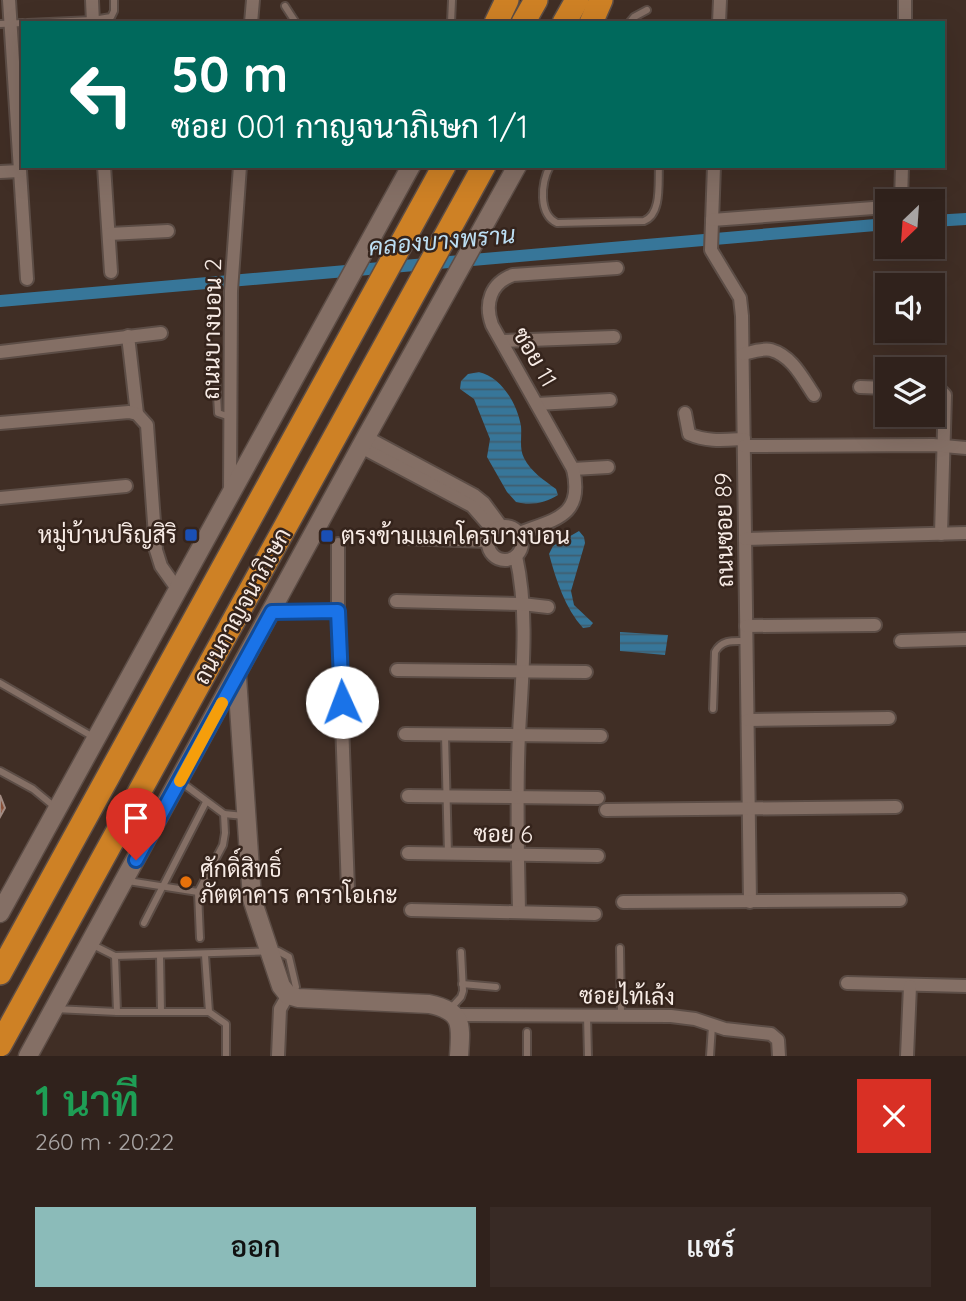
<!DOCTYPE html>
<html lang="th">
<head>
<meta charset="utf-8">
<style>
	body { margin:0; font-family:Quicksand,Sarabun,sans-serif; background:#382a25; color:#f1f3f6; height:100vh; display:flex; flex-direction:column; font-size:26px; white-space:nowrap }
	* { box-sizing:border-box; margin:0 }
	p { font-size:23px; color:#a8a4a3 }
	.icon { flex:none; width:38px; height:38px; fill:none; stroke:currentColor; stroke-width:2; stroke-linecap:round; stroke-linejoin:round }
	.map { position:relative; height:1056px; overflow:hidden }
	.drawer { display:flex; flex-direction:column; background:#30221c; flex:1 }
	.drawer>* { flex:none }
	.hud { position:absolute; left:21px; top:21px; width:924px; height:147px; border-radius:0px; box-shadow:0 7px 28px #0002,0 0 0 2px #4b3f3b; background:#00695c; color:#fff; overflow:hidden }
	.needle { width:46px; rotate:205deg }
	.tools { position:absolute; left:875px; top:189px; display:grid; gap:14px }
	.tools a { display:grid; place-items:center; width:70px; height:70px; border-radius:0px; background:#30221c; box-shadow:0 7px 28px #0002,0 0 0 2px #4b3f3b; font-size:35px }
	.pin { position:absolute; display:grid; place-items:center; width:60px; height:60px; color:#fff; margin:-72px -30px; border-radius:50% 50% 50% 0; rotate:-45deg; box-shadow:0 0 7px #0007 }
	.pin .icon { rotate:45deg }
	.me { position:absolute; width:77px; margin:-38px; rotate:358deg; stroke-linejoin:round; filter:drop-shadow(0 0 5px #0008) }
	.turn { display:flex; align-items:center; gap:24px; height:147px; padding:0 35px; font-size:32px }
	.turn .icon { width:91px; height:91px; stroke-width:2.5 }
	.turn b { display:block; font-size:49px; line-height:60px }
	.round { display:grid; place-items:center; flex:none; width:74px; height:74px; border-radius:0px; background:#382a25 }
	.summary { display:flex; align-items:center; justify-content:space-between; height:119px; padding:0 35px }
	h1 { font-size:42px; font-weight:600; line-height:52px; color:#1e9e55 }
	.button { display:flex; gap:14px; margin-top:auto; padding:14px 35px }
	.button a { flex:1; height:80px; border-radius:0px; background:#8bbbb9; color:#111; font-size:28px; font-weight:600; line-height:80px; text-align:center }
	.button a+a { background:#382a25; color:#f1f3f6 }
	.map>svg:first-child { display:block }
</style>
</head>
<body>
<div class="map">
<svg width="966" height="1056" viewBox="0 0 966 1056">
	<defs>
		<pattern id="water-rules" width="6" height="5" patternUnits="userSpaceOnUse" patternTransform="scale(1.75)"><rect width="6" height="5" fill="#377699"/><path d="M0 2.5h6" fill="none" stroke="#405e6f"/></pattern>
		<pattern id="building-back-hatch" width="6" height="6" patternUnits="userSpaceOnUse" patternTransform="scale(1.75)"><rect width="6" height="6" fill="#8a5139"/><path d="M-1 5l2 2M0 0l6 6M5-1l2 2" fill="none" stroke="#9b6a56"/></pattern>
	</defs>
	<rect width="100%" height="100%" fill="#402e25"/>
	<g fill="url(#water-rules)">
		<path d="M479,372C501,377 517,403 521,426C522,437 519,448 524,458C531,472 544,480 556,489L558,495C545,503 531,506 516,502L507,492L487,457L490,439L474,399L460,389L461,381L468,374Z"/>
		<path d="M579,531L584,537L585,543L571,591L574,605L593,623L590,627L583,628C565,608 556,580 549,554L553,546Z"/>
		<path d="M620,632L668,635L665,655L620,651Z"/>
	</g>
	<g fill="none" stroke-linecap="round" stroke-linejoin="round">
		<g stroke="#377699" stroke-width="12">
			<path d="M933,221L966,219"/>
			<path d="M0,301L887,224"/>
		</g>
	</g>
	<path fill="url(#building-back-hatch)" stroke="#a38c83" stroke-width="2" d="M0,795L5,808L0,817Z"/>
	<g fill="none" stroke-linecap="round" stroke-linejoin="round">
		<g stroke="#5c4d46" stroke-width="10">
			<g id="lane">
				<path d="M285,6L296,23"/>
				<path d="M27,23L93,20L111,17L114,11V0"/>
				<path d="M451,23L452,0"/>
				<path d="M629,23L634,17L647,10"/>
				<path d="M0,24L23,23"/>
				<path d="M550,166C541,183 538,214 557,223L644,221C662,214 658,183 659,166"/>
				<path d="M216,376L218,413L230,417"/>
				<path d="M0,683L95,738"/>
				<path d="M713,709L715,652C722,639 734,641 746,641"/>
				<path d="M445,735L448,854"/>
				<path d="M0,771L33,789L56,808"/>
				<path d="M181,782L224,814L225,833L223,845L198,892L200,938"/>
				<path d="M224,814L244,816"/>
				<path d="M128,881L198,892"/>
				<path d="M144,923L206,802"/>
				<path d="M91,944L115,956"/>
				<path d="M620,948L621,1016"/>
				<path d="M160,956L161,1012"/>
				<path d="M462,984L496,987"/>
				<path d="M55,1009L117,1012H209L205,955"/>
				<path d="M450,1009L461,997L463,991L461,952"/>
				<path d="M117,1012L115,956L278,951L289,957L296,987"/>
				<path d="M209,1012L226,1024V1056"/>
				<path d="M587,1016L588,1056"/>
				<path d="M527,1056V1032"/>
				<path d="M710,1056L712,1026"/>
			</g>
		</g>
		<g stroke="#5c4d46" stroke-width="16">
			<g id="street">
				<path d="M9,0L27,279"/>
				<path d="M92,0L93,23"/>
				<path d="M251,23L253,0"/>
				<path d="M719,23L720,0"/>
				<path d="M905,23V0"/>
				<path d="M104,166L111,272"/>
				<path d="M714,166L711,250L740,298L742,316L750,902"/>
				<path d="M0,172L20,171"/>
				<path d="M901,201L902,166"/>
				<path d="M712,220L887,207"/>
				<path d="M109,234L168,231"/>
				<path d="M128,336L137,414"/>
				<path d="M502,341L614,337"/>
				<path d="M0,352L161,333"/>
				<path d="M743,354C751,352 763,348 771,350C792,356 802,377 814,395"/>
				<path d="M860,387L887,388"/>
				<path d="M933,388L941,391L945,395L941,534"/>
				<path d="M537,404L610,400"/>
				<path d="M685,413L689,434C707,442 724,440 744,439"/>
				<path d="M0,423L129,412L137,414L147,425L156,550L161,566L178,590"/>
				<path d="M366,437L474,495L484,503L501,526"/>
				<path d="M744,446L933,445L966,448"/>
				<path d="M361,447L472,506L493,530"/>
				<path d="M573,469L608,467"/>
				<path d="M230,491L231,291L240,166"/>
				<path d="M0,498L126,486"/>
				<circle cx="505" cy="543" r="17"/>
				<path d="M519,533C556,519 584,516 573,469L492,325C484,303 491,283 513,275L617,268"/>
				<path d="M405,538L487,541"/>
				<path d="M745,539L966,533"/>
				<path d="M516,556C529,615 522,675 519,734C516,793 518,853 519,912"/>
				<path d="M396,601L522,604L548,607"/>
				<path d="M338,611V544"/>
				<path d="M272,612L338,611L348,890"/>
				<path d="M746,626L875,625"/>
				<path d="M901,641L966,639"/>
				<path d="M397,670L586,672"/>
				<path d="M748,720L889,718"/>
				<path d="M405,734L601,736"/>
				<path d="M408,796L598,798"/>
				<path d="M606,810L896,807"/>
				<path d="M408,853L598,856"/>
				<path d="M623,902L900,900"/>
				<path d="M411,910L595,914"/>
				<path d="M847,983L966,986"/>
				<path d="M455,1015L671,1016L695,1019L725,1029L771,1034L778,1040L779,1056"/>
				<path d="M278,1056L280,1009L288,995"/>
				<path d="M907,1056L910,986"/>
			</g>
		</g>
		<g stroke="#5c4d46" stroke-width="21">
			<g id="secondary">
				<path d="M237,677L252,899L281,986L288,995L298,998L429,1004C464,1011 461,1025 459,1056"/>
				<path d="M0,913L411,166"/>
				<path d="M28,1056L366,437L517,166"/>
			</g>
		</g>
		<g stroke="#5c4d46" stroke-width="26">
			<g id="highway">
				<path d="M496,23L507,0"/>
				<path d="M523,23L536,0"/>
				<path d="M564,23L577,0"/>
				<path d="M591,23L601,0"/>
				<path d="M0,973L444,166"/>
				<path d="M0,1045L484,166"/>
			</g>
		</g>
		<use href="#lane" stroke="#846f65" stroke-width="6"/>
		<use href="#street" stroke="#846f65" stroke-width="12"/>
		<use href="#secondary" stroke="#846f65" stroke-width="18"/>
		<use href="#highway" stroke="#ce8125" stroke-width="23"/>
	</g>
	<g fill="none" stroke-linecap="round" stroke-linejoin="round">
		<g stroke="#114b97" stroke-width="18">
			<path id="route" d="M136,860L272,612L338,611L342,702"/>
		</g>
		<use href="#route" stroke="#1a73e8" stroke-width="12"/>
		<path stroke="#f59e0b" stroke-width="12" d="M180,781L222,703"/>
	</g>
	<g fill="#1a4fb4" stroke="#35241c" stroke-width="2.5">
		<rect x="184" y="528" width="14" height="14" rx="3.5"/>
		<rect x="320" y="529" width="14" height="14" rx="3.5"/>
	</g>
	<circle fill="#e8710a" stroke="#35241c" stroke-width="2.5" cx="186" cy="882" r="7"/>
	<g text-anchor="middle" stroke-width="5" stroke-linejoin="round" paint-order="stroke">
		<g font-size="23" fill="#f7ebe5" stroke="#35241c">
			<text transform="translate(212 329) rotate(-89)" y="8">ถนนบางบอน 2</text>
			<text transform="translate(535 357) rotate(60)" y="8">ซอย 11</text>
			<text transform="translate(724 530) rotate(-91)" y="8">ถนนซอย 89</text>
			<text transform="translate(242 606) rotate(-61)" y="8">ถนนกาญจนาภิเษก</text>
			<text transform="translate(503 834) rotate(1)" y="8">ซอย 6</text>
			<text transform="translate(627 996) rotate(1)" y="8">ซอยไท้เล้ง</text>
		</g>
		<g font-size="23" fill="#f7ebe5" stroke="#35241c" text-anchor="start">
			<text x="177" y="543" text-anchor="end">หมู่บ้านปริญสิริ</text>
			<text x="341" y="544">ตรงข้ามแมคโครบางบอน</text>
			<text x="200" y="877">ศักดิ์สิทธิ์<tspan x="200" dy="26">ภัตตาคาร คาราโอเกะ</tspan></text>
		</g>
		<g font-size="24" font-style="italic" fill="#bcdef3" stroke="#35241c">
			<text transform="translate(442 241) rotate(-5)" y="8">คลองบางพราน</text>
		</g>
	</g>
</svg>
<div class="tools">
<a><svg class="needle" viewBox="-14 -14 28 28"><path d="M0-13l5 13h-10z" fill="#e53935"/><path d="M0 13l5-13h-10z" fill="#a8a4a3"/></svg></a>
<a><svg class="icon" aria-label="sound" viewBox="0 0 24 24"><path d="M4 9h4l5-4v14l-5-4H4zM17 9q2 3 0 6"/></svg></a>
<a><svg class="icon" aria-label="layers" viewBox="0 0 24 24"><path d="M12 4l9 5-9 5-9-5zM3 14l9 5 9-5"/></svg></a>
</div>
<div class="pin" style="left:136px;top:860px;background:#d93025"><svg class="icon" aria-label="arrive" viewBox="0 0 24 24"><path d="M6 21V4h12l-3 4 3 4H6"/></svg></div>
<svg class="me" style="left:342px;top:702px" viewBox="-20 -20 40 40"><circle r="19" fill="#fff"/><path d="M0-13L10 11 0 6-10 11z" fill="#1a73e8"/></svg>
<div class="hud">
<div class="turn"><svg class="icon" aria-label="left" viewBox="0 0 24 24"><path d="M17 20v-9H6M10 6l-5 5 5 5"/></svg><div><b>50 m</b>ซอย 001 กาญจนาภิเษก 1/1</div></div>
</div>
</div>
<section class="drawer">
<div class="summary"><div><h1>1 นาที</h1><p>260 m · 20:22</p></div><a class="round" style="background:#d93025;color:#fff"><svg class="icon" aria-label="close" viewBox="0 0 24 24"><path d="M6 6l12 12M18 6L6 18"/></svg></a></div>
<div class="button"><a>ออก</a><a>แชร์</a></div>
</section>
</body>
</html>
